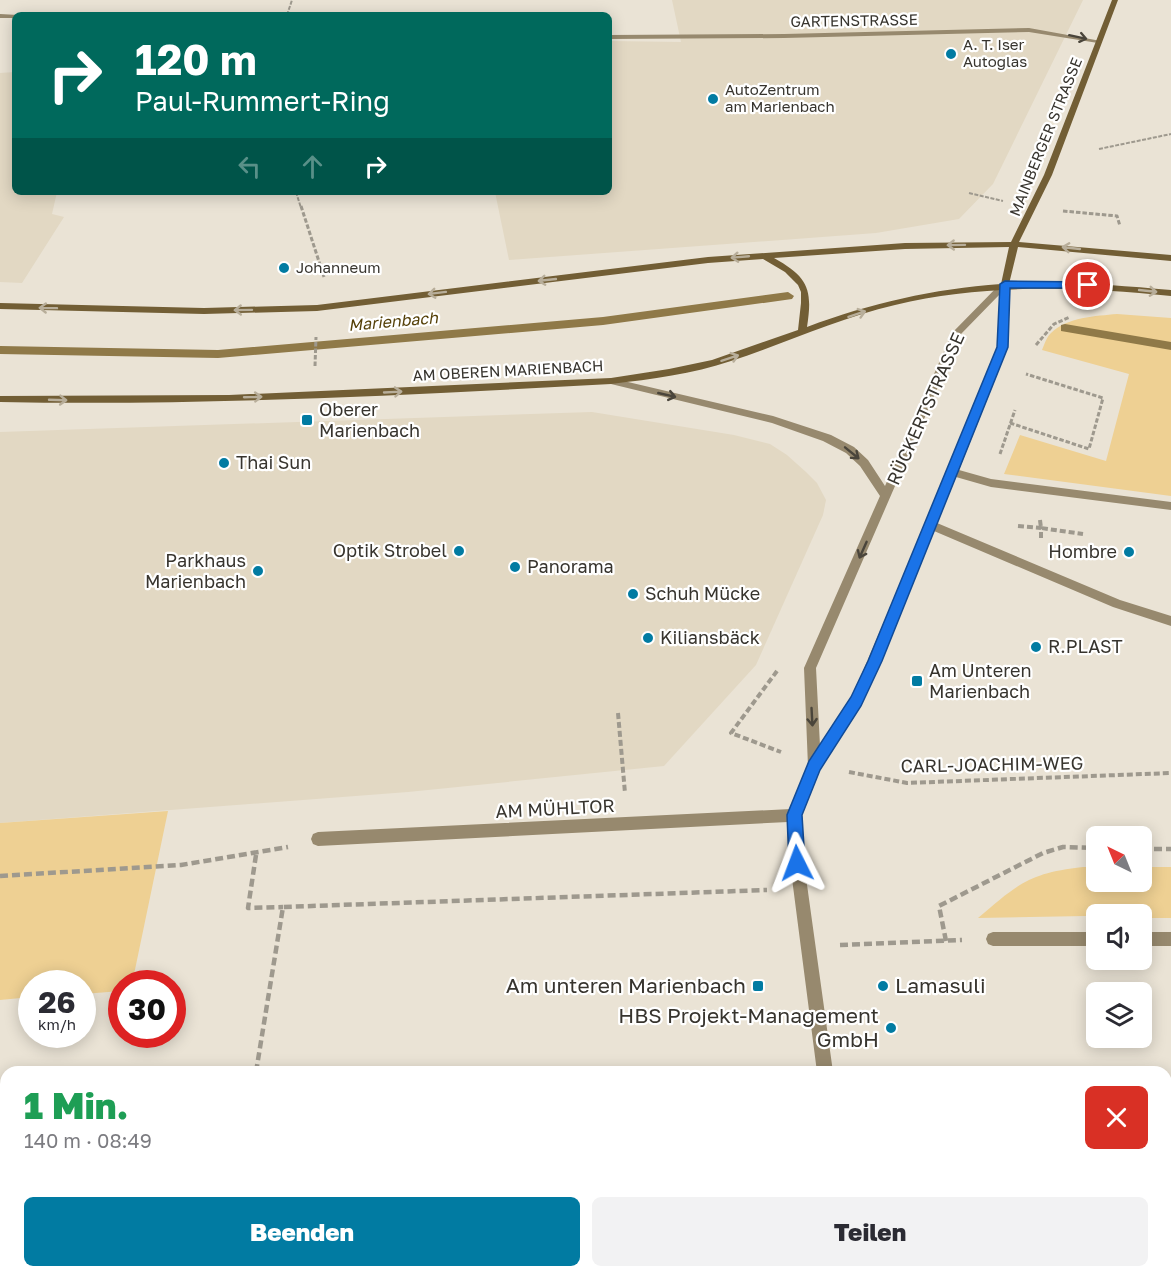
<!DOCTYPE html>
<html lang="de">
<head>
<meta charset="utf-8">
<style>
	body { margin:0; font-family:"Golos Text",sans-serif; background:#f2f2f3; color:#2b2b33; height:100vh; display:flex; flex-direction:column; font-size:22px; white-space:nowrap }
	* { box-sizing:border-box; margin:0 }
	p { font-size:20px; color:#7c7c81 }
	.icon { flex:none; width:33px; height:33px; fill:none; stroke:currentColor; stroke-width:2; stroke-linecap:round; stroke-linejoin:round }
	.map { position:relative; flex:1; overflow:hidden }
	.side { position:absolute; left:0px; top:1066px; width:1172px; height:212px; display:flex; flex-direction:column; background:#fff; border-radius:18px 18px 0 0; box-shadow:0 3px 15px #0003 }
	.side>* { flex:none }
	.top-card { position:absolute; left:12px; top:12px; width:600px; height:183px; border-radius:9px; box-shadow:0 3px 15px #0003; background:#00695c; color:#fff; overflow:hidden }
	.needle { width:39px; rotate:317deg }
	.fabs { position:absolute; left:1086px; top:826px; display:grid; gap:12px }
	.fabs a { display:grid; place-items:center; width:66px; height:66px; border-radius:9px; background:#fff; box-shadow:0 3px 15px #0003; font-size:30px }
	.speed { position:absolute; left:18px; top:970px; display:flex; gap:12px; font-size:30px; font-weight:700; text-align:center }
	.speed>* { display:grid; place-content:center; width:78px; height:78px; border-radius:50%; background:#fff; box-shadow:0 3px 15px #0003; line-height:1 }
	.speed small { font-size:15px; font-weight:400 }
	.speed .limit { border:9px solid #d22; background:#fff; color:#111 }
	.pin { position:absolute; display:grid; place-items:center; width:51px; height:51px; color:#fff; margin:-26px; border:3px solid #fff; border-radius:50%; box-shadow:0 2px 6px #0007 }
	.me { position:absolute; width:66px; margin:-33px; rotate:357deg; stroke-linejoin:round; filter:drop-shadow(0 0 4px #0008) }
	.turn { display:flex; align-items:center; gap:21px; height:126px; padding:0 24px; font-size:27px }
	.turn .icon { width:78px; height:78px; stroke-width:2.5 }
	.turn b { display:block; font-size:42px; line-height:51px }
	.lanes { display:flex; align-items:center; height:57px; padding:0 24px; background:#0003; justify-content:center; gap:30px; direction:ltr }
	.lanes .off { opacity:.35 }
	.round { display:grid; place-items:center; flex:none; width:63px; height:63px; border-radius:9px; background:#f2f2f3 }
	.head { display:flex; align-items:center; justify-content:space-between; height:102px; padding:0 24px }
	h1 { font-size:36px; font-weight:800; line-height:45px; color:#1e9e55 }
	.button { display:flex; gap:12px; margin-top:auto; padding:12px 24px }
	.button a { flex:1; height:69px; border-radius:9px; background:#017ba2; color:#fff; font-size:24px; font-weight:800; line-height:69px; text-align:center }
	.button a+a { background:#f2f2f3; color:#2b2b33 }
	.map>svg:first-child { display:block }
</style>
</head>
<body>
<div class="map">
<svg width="1171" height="1277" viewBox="0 0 1171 1277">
	<rect width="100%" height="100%" fill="#eae3d5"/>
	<g fill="#e2d8c3">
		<path d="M672,0H1083L993,184L959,219L876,233L509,260L495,192H609V41L681,42Z"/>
		<path d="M15,72V192H57L52,214L64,217L22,283L0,282V73Z"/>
		<path d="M592,412L734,435L770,444L787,455L806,472L817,483L826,500L823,515L756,665L664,766L408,792L0,823V432Z"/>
	</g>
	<g fill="#eed093">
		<path d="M1117,314L1171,318V496L1004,474L1020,435L1106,461L1129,374L1042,350C1044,345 1047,336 1051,333C1067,317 1096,316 1117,314Z"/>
		<path d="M168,811L132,984H122L121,991L83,994L82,984H32L31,997L0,1000V823Z"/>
		<path d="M1083,867H1096V882H1142V867H1171V918H1142V915L978,918C1018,884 1029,873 1083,867Z"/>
		<path d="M0,1187H6V1272H190L189,1277H0Z"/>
	</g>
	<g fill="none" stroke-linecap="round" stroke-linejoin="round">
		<g fill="#8f7948" fill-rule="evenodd">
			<path d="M788,292L794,296L792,299L603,325L218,358L0,354V346L218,350L603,317Z"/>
			<path d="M1065,324L1171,342V350L1061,331V325Z"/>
		</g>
		<g stroke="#9e998e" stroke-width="2" stroke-dasharray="4 1.5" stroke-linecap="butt">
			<path d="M287,15L292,0"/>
			<path d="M1099,149L1171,134"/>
			<path d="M296,192L301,208"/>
			<path d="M969,193L1003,201"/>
		</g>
		<g stroke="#9e998e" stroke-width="3" stroke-dasharray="4.5 2" stroke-linecap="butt">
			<path d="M301,206L324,277"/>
			<path d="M1063,211L1117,216L1120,226"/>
			<path d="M1036,345L1054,324L1070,317"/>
			<path d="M315,366L316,337"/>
			<path d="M1010,423L1089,449L1103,398L1026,374"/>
			<path d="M1000,454L1015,410"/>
		</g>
		<g stroke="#9e998e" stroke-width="4" stroke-dasharray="6 3" stroke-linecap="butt">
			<path d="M1040,520L1041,528L1083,534"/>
			<path d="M1018,526L1041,528V539"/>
			<path d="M777,671L731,733L781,752"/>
			<path d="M618,713L625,793"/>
			<path d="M849,772L907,783L1171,773"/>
		</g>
		<g stroke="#9e998e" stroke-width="4.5" stroke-dasharray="8 4" stroke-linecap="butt">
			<path d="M1142,849H1171"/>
			<path d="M256,855L248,908L283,907"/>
			<path d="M0,876L181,865L288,847"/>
			<path d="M946,941L939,906L1043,853L1063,847L1096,848"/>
			<path d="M840,945L962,940"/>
			<path d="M256,1072L283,907L767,890"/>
			<path d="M148,1277L167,1272"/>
			<path d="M228,1277L229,1272"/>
			<path d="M394,1277L404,1272"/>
		</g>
		<g fill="#97896e" fill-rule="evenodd">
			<path d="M0,14L18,15H15V18H0Z"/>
			<path d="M1029,28L1101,41L1098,43L1029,32L784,38L609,39V35L784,34Z"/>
			<path d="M1005,281L1009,284L1008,347L959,470L991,479L1171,502V510L991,487L956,477L937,523L1120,600L1171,616V626L1113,607L934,531L860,706L820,770L802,815L804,863L833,1072H817L790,863L788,822L318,846L313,844L311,839L313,834L318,832L791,809L808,766L804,668L880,496L860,466L846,453L823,441L772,423L611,384L606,381L611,378L773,416L831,435L854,447L868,460L885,486L952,333L1002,282ZM1000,294L998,347L948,472L851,699L820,746L816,668L961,334Z"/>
			<path d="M993,932H1096V946H993L988,944L986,939L988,934Z"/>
			<rect x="1142" y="932" width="29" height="14"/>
			<path d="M851,1272H869L870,1277H852Z"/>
		</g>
		<path fill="#725e35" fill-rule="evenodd" d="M1112,0H1118L1052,175L1019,242L1171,255V261L1018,247L1009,284C1063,281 1117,285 1171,290V296C1079,287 986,283 895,305C839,318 786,343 731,361C692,374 652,379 611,384C407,395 204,406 0,402V396L229,395L611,378L669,369L712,360L798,330L801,303V292L798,285L785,272L763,259L708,263L317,311L204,314L0,309V303L204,308L317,305L708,257L905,243L1011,242L1044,175ZM1009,247L1001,284C933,289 871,303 807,327C813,289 808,277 774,258L905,249Z"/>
	</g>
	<defs><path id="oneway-shaft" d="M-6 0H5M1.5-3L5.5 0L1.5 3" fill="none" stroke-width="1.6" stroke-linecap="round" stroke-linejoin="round" transform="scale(1.5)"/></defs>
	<g stroke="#4a453b">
		<use href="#oneway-shaft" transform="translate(1078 37) rotate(12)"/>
		<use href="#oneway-shaft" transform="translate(667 395) rotate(13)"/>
		<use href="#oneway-shaft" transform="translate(852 453) rotate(39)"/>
		<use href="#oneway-shaft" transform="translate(863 550) rotate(114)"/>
		<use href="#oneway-shaft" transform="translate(812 717) rotate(87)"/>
	</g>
	<g stroke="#b8ae9a">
		<use href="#oneway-shaft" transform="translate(956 245) rotate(179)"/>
		<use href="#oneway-shaft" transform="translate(1071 248) rotate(-174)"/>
		<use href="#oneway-shaft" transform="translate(740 257) rotate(175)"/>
		<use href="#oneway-shaft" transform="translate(547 280) rotate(174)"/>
		<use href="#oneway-shaft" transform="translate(1148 291) rotate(6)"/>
		<use href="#oneway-shaft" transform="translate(437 293) rotate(173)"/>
		<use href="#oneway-shaft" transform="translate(48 308) rotate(-179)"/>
		<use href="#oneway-shaft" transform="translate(243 310) rotate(179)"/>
		<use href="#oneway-shaft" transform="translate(857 314) rotate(-18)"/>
		<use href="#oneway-shaft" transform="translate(730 358) rotate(-18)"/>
		<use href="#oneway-shaft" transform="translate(393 392) rotate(-3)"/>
		<use href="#oneway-shaft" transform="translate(253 397) rotate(-2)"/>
		<use href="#oneway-shaft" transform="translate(58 400) rotate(2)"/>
	</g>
	<path fill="#1a73e8" stroke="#114b97" stroke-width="1.5" d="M1005,281L1088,282L1093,285L1088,288H1010L1008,347L882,661L861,706L820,770L802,815L805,863L803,869L797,871L791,869L789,863L787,815L809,761L851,697L868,661L997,347L1000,284Z"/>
	<g fill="#017ba2" stroke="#fff" stroke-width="2">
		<circle cx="951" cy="54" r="6"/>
		<circle cx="713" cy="99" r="6"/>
		<circle cx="284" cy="268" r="6"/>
		<rect x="301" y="414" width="12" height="12" rx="3"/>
		<circle cx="224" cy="463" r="6"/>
		<circle cx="459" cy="551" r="6"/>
		<circle cx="1129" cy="552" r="6"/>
		<circle cx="515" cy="567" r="6"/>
		<circle cx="258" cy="571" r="6"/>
		<circle cx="633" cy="594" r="6"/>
		<circle cx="648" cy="638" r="6"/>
		<circle cx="1036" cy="647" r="6"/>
		<rect x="911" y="675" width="12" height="12" rx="3"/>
		<rect x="752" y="980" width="12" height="12" rx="3"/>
		<circle cx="883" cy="986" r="6"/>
		<circle cx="891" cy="1028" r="6"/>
	</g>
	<g text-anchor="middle" stroke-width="4.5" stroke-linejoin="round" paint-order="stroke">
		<g font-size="15" fill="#37342e" stroke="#fff">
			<text transform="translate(854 21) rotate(-1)" y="5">GARTENSTRASSE</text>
			<text transform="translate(1046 137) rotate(-68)" y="5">MAINBERGER STRASSE</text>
			<text transform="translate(508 371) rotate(-3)" y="5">AM OBEREN MARIENBACH</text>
		</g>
		<g font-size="15" fill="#37342e" stroke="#fff" text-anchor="start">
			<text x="963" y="50">A. T. Iser<tspan x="963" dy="17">Autoglas</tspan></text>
			<text x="725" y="95">AutoZentrum<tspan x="725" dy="17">am Marienbach</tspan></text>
			<text x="296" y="273">Johanneum</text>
		</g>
		<g font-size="16" font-style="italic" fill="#554008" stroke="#fff">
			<text transform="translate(393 321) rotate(-5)" y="6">Marienbach</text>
		</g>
		<g font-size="18" fill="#37342e" stroke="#fff">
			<text transform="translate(926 409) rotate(-66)" y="6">RÜCKERTSTRASSE</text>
			<text transform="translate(992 765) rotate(-1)" y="6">CARL-JOACHIM-WEG</text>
			<text transform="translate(555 809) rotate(-3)" y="6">AM MÜHLTOR</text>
		</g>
		<g font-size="18" fill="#37342e" stroke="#fff" text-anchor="start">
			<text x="319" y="416">Oberer<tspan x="319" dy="21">Marienbach</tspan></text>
			<text x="236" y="469">Thai Sun</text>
			<text x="447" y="557" text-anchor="end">Optik Strobel</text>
			<text x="1117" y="558" text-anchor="end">Hombre</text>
			<text x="246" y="567" text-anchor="end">Parkhaus<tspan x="246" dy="21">Marienbach</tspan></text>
			<text x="527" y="573">Panorama</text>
			<text x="645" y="600">Schuh Mücke</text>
			<text x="660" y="644">Kiliansbäck</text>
			<text x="1048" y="653">R.PLAST</text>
			<text x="929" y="677">Am Unteren<tspan x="929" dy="21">Marienbach</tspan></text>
		</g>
		<g font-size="21" fill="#37342e" stroke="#fff" text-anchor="end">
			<text x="746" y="993">Am unteren Marienbach</text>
			<text x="895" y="993" text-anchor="start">Lamasuli</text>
			<text x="879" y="1023">HBS Projekt-Management<tspan x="879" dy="24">GmbH</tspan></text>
		</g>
	</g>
</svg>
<div class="fabs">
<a><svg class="needle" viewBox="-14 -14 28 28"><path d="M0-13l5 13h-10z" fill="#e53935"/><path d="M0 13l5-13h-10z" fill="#7c7c81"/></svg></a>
<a><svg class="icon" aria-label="sound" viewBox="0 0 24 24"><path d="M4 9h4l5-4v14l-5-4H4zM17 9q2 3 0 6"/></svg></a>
<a><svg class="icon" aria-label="layers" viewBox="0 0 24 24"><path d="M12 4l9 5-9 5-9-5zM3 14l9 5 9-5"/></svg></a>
</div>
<div class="speed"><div>26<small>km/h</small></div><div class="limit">30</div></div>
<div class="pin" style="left:1088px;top:285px;background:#d93025"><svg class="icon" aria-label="arrive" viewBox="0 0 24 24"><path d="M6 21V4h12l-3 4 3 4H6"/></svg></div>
<svg class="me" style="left:797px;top:863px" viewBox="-20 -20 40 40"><path d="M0-17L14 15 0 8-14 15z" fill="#1a73e8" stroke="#fff" stroke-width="4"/></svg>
<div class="top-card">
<div class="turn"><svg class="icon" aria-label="right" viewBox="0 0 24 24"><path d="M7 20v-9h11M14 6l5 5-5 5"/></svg><div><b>120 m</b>Paul-Rummert-Ring</div></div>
<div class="lanes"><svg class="icon off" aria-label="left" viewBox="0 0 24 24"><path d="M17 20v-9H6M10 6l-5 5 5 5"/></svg><svg class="icon off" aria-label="ahead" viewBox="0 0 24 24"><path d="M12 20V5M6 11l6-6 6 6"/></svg><svg class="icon" aria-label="right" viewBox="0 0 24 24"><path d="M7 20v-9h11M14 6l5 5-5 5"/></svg></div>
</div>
<section class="side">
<div class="head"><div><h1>1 Min.</h1><p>140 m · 08:49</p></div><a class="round" style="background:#d93025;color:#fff"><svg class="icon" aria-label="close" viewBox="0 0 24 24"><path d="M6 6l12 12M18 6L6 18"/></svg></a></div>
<div class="button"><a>Beenden</a><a>Teilen</a></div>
</section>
</div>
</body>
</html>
